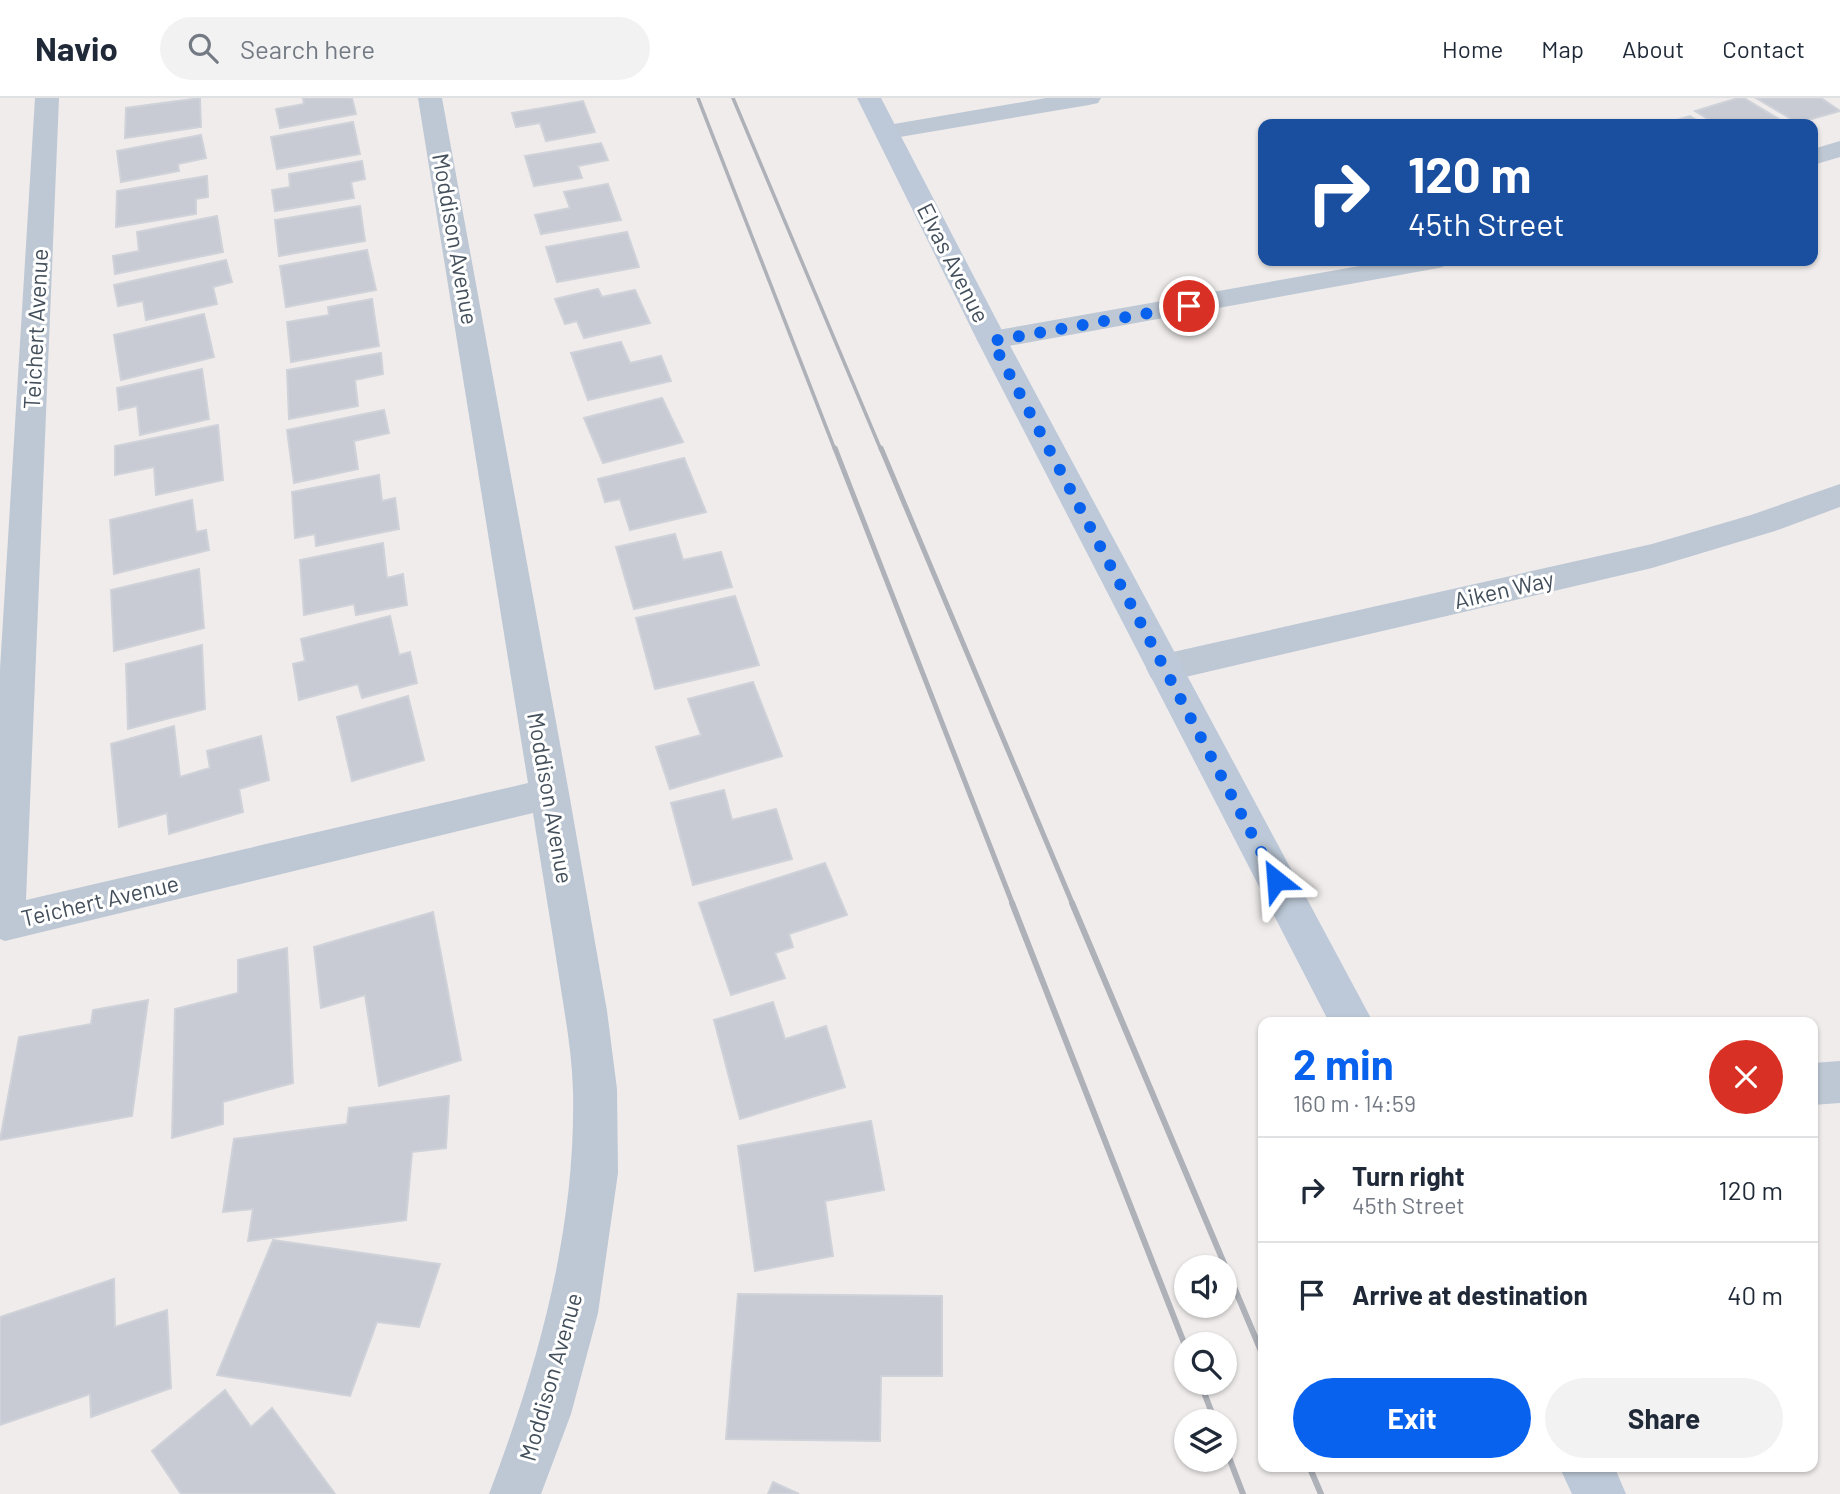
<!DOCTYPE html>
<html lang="en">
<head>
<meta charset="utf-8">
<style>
	body { margin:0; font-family:Barlow,sans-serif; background:#f2f2f3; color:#1f2937; height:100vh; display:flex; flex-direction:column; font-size:26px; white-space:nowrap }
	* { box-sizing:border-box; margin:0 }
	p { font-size:23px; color:#747a83 }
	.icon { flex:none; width:38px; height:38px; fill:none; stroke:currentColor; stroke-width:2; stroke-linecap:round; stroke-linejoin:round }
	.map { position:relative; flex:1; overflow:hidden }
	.panel { position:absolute; left:1258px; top:919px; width:560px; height:455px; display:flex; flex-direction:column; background:#fff; border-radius:14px; box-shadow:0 2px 5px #0004 }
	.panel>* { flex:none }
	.top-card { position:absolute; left:1258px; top:21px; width:560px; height:147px; border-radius:14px; box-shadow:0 2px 5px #0004; background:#1a4fa0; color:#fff; overflow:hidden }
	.tools { position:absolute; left:1174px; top:1157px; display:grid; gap:14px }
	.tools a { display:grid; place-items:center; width:63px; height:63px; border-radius:50%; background:#fff; box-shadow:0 2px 5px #0004; font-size:35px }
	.pin { position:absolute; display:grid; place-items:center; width:60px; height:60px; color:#fff; margin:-30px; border:4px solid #fff; border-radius:50%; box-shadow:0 2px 7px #0007 }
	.me { position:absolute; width:77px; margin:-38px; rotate:332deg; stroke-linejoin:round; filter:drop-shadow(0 0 5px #0008) }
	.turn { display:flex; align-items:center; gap:24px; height:147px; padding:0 35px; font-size:32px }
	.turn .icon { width:91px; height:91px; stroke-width:2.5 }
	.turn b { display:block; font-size:49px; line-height:60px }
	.round { display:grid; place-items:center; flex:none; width:74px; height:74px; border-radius:37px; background:#f2f2f3 }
	.overview { display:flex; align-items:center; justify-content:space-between; height:119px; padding:0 35px }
	h1 { font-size:42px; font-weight:700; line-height:52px; color:#0962ed }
	.cta { display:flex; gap:14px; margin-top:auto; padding:14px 35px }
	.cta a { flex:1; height:80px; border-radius:42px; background:#0962ed; color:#fff; font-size:28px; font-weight:700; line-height:80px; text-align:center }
	.cta a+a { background:#f2f2f3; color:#1f2937 }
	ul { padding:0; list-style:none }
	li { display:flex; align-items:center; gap:21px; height:105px; padding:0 35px; border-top:2px solid #e0e1e3 }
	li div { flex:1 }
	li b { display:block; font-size:26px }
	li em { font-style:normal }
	header { display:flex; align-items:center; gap:42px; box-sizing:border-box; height:98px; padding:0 35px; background:#fff; border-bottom:2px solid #e0e1e3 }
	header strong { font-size:33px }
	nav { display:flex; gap:38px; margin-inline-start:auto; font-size:24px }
	.search { width:490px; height:63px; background:#f2f2f3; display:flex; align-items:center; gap:18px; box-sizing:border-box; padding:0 24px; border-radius:38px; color:#747a83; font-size:26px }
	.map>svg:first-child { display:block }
</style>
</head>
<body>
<header>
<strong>Navio</strong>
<div class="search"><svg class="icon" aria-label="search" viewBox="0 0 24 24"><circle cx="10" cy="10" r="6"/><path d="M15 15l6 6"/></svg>Search here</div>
<nav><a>Home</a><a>Map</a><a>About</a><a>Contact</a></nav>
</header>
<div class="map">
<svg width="1840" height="1396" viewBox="0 0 1840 1396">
	<rect width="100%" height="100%" fill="#f0ecec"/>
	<g fill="#c8cbd3" stroke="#d0d2d9" stroke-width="2">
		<path d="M200,0L201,29L125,40L126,10Z"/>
		<path d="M303,0H352L356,16L280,30L276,11L304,6Z"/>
		<path d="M1738,0H1744L1787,26H1716L1695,13Z"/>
		<path d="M1756,0H1821L1840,13L1798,25Z"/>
		<path d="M583,3L595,34L546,43L540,25L516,29L512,15Z"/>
		<path d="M1690,18L1703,26H1663Z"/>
		<path d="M353,24L360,56L277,71L271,39Z"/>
		<path d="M201,37L206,60L178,66L179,73L121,84L117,53Z"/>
		<path d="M601,45L608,62L578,68L582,80L534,88L525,58Z"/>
		<path d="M362,63L365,81L351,84L354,100L275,113L272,92L290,89L289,76Z"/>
		<path d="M207,78L208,99L196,101V116L116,129L117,93Z"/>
		<path d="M608,86L621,122L541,136L535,117L570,110L564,94Z"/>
		<path d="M360,108L365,143L279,158L275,122Z"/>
		<path d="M217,118L223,154L115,176L113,158L139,153L137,134Z"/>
		<path d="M627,134L639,169L557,184L546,149Z"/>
		<path d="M367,152L376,192L286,209L280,168Z"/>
		<path d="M226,162L232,184L213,189L217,206L146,222L143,203L118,208L114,187Z"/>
		<path d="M598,191L602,199L635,192L650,225L584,240L577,223L565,226L555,201Z"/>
		<path d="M372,201L379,248L291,264L287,224L329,217L328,209Z"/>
		<path d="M204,216L214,259L121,282L114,237Z"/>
		<path d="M621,244L630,265L661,258L671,283L588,302L571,255Z"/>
		<path d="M381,255L383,276L355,282L358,308L289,321L287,272Z"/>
		<path d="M202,271L209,321L140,337L137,308L119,312L117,290Z"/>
		<path d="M662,300L683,344L603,365L584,320Z"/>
		<path d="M384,312L389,335L354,343L358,371L294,385L287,332Z"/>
		<path d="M218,327L223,382L156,397L154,369L115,377V348Z"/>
		<path d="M684,360L706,414L630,432L620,401L605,404L598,381Z"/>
		<path d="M379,377L382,403L395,400L399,431L316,448L315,436L295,440L292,394Z"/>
		<path d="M192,402L196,434L206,432L209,452L114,476L110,422Z"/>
		<path d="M675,436L683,462L721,454L732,489L634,511L616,449Z"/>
		<path d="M383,445L387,480L403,476L407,507L356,517L354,506L304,517L300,462Z"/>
		<path d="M199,471L204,530L114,553L111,492Z"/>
		<path d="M735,498L759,567L655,591L636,520Z"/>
		<path d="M390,518L399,557L410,554L417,585L362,600L358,586L299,602L293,566L305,563L301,541Z"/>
		<path d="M202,547L205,611L128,631L126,566Z"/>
		<path d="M753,584L782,658L670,691L656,649L701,637L688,601Z"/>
		<path d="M408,598L424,662L352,683L337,619Z"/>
		<path d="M174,628L180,679L210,670L207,653L261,638L269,682L239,691L243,714L169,736L167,715L119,729L111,646Z"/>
		<path d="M724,692L732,722L776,711L792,761L693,787L671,705Z"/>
		<path d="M825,765L847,817L789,836L793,849L775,855L785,880L731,897L699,805Z"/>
		<path d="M433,814L461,962L379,988L365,897L321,910L314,849Z"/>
		<path d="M287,850L293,985L223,1004V1026L172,1040L175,911L238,895V862Z"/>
		<path d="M148,902L132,1018L0,1042L19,939L91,926L93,912Z"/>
		<path d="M773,904L785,941L826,928L845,989L740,1021L714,922Z"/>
		<path d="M449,998L446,1050L412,1054L406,1122L248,1143L253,1111L223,1114L234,1041L347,1026L349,1010Z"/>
		<path d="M871,1023L884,1092L825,1103L833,1158L755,1173L738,1048Z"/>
		<path d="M273,1142L440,1166L419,1229L377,1224L350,1298L217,1277Z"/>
		<path d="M114,1181L115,1229L167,1212L171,1290L91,1319L90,1296L0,1327V1219Z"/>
		<path d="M738,1196L942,1198V1278H881L880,1343L726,1341Z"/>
		<path d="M225,1292L251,1329L272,1310L335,1396H181L152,1353Z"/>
		<path d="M773,1384L799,1396H768Z"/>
	</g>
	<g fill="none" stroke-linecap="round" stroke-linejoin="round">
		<g fill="#bec8d4" fill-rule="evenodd">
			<path d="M35,0H59L26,802L528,685L418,0H442L569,695L607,913L617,991L618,1075L598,1215L571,1316L541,1396H489C538,1267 576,1133 573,993C572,953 564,912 558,872C550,820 541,767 533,715L5,843L0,841V571Z"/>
			<path d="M1046,0H1101L1098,5L1089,7L888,41L879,39L876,34L879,29L888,27Z"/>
			<path d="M1840,43V59L1813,67V51Z"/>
			<path d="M1388,163H1447L1443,169L1433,171L992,251L982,248L977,242L982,236L992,233Z"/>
			<path d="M1840,386V409L1775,433L1652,470L1164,584L1151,580L1146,570L1151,560L1164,556L1652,446L1751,417Z"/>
			<path d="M1840,963V1005L1813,1007V965Z"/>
		</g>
		<g fill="#bdc9d8" fill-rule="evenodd">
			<path d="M857,0H881L1007,242L1373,924H1329L977,242Z"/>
			<path d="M1559,1368H1614L1626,1396H1572Z"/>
		</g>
		<g stroke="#aeb1b8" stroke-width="3.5">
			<path d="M698,0L835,352"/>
			<path d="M733,0L881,352"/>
		</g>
		<g stroke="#aeb1b8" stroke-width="5">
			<path d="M835,350L1013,807"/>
			<path d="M881,350L1073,807"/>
		</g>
		<g stroke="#aeb1b8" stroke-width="6">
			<path d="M1012,805L1186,1250"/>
			<path d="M1072,805L1264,1260"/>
			<path d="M1200,1284L1215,1323"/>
			<path d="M1225,1349L1243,1396"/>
			<path d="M1309,1368L1321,1396"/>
		</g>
	</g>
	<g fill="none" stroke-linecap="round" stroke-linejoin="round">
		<path stroke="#0962ed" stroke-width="12" stroke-dasharray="0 21.6" d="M1189,208L992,243L1276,782"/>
	</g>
	<g text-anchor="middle" stroke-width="6" stroke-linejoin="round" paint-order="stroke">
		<g font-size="23" fill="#434f5b" stroke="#fff">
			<text transform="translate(455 141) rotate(80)" y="8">Moddison Avenue</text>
			<text transform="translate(953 165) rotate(63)" y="8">Elvas Avenue</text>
			<text transform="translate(36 231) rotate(-87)" y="8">Teichert Avenue</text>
			<text transform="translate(1504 492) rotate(-13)" y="8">Aiken Way</text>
			<text transform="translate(550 700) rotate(80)" y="8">Moddison Avenue</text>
			<text transform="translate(100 803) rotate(-13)" y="8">Teichert Avenue</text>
			<text transform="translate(551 1279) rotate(-74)" y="8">Moddison Avenue</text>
		</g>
	</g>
</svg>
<div class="tools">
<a><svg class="icon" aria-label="sound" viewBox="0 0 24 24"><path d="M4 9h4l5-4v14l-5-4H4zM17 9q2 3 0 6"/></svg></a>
<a><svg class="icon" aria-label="search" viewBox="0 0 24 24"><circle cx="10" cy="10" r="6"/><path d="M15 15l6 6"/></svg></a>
<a><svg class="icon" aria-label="layers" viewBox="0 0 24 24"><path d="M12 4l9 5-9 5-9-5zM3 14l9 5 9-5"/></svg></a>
</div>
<div class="pin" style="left:1189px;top:208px;background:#d93025"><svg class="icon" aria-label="arrive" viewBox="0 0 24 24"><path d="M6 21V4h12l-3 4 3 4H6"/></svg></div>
<svg class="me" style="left:1276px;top:782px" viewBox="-20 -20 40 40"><path d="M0-17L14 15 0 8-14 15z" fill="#0962ed" stroke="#fff" stroke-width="4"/></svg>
<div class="top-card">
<div class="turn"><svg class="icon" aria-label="right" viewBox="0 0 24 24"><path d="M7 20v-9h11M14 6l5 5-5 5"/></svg><div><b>120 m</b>45th Street</div></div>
</div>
<section class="panel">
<div class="overview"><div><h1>2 min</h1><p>160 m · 14:59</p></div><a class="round" style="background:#d93025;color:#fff"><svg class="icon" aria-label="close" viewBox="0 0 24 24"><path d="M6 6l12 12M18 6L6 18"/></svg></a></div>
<ul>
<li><svg class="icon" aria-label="right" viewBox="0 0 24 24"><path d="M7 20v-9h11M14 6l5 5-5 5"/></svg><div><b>Turn right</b><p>45th Street</p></div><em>120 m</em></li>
<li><svg class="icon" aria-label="arrive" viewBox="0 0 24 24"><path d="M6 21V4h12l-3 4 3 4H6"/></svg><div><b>Arrive at destination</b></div><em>40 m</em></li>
</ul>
<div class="cta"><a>Exit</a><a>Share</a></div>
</section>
</div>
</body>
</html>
